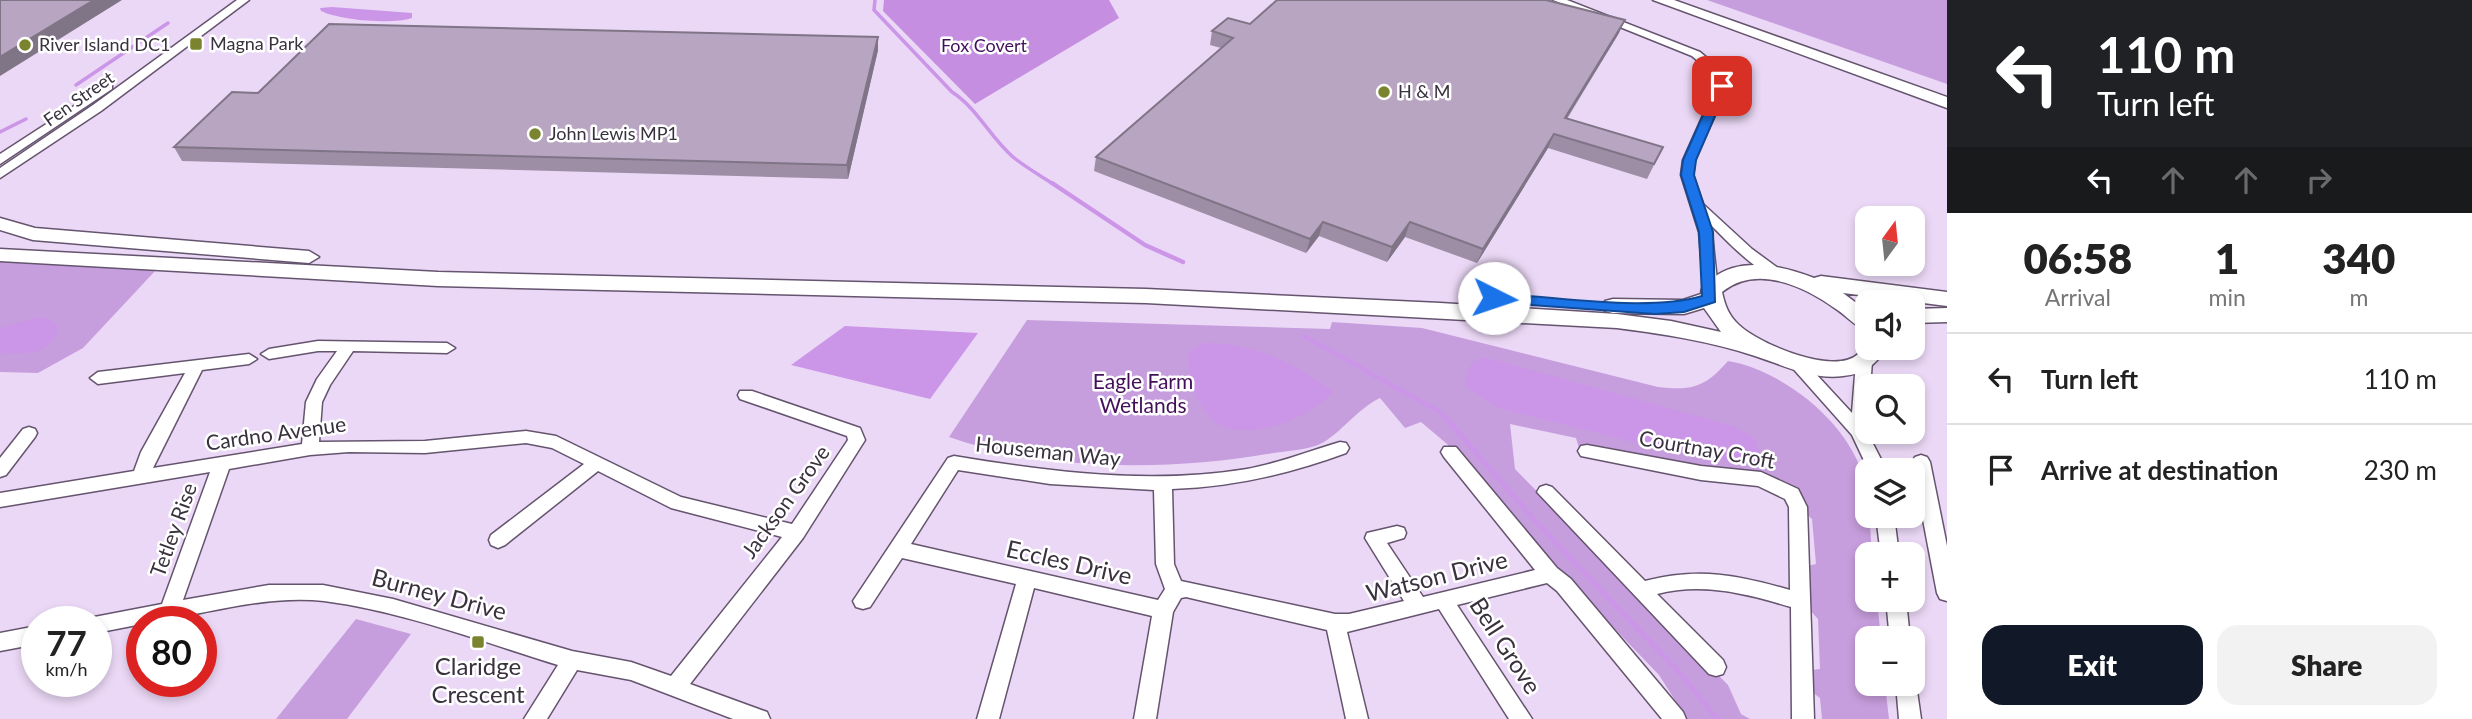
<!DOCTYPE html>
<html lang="en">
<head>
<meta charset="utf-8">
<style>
	body { margin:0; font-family:Lato,sans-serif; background:#f2f2f2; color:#222; height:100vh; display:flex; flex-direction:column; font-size:26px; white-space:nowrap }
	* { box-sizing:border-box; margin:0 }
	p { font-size:23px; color:#767676 }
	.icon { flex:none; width:38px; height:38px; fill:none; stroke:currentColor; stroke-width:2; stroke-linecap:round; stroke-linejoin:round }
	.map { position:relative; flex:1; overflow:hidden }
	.details { display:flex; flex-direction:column; background:#fff; width:525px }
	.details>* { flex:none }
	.banner { background:#202124; color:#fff; overflow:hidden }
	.needle { width:46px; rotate:15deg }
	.controls { position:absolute; left:1855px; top:206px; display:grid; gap:14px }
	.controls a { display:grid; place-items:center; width:70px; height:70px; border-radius:14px; background:#fff; box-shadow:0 4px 10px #0003; font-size:35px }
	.speed { position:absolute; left:21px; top:606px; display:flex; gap:14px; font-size:35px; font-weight:700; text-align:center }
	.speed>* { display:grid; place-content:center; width:91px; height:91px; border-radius:50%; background:#fff; box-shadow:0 4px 10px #0003; line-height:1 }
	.speed small { font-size:18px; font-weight:400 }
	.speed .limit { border:10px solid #d22; background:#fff; color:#111 }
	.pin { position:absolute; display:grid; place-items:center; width:60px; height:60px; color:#fff; margin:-30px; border-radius:14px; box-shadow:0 4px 10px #0006 }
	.me { position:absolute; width:77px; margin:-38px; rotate:94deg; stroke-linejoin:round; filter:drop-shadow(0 0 5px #0008) }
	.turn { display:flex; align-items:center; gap:24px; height:147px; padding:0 35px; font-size:32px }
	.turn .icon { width:91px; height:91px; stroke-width:2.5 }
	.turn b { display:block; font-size:49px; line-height:60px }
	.lanes { display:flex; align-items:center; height:66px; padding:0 35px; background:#0003; justify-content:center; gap:35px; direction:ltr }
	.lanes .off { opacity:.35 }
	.eta { display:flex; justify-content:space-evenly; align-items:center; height:119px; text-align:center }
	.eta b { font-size:42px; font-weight:800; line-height:49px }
	.cta { display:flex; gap:14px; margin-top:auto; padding:14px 35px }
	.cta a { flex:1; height:80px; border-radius:21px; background:#111827; color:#fff; font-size:28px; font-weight:800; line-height:80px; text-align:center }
	.cta a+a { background:#f2f2f2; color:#222 }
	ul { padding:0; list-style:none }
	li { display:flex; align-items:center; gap:21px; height:91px; padding:0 35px; border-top:2px solid #e0e0e0 }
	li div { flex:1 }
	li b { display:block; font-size:26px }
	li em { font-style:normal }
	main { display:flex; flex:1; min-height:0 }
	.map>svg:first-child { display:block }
</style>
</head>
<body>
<main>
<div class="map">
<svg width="1947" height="719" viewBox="0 0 1947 719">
	<rect width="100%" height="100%" fill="#ebd8f6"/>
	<g fill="#c79edd">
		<path d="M1707,0H1947V84Z"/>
		<path d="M0,261L156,270L83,348L38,373L0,372Z"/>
		<path d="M1027,320L1330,329L1332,322L1422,328L1658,387C1693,391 1705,387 1728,361C1783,370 1851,424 1864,480C1870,504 1870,530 1872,555H1867V600H1877L1881,639H1867V684H1885L1889,719H1822L1820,698L1812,692V670L1820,669L1818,619L1807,607V566L1816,564L1812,519L1804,512L1799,491L1581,455L1576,438L1510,424L1515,469L1728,685L1741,714L1750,719H1687L1659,675L1563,575L1447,444L1421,422L1405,428L1380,398C1356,409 1337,439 1315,446C1300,451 1283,451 1267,454C1167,471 1046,471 949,437Z"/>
		<path d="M356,619L411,634L347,719H276Z"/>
	</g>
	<path fill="#c58ee1" d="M884,0H1109L1119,18L975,104L883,11Z"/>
	<g fill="#cb95e8">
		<path d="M332,7L412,13V18C392,25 340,20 321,11L320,8Z"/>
		<path d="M38,317L51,320L58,327C53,356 23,354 0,353V328Z"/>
		<path d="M845,326L978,333L930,399L791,365Z"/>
		<path d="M1202,343C1253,342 1289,361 1330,389L1332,393C1308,417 1265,435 1231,429C1200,423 1187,379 1189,352Z"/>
		<path d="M1480,358L1492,359L1733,426L1754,438L1762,456L1759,463L1750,465L1652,447L1499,408L1469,389L1465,380L1471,364Z"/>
	</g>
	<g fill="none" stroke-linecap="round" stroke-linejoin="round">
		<g stroke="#cb95e8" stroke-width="3.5">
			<path d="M875,0L874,10L952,92C977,108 990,137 1013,157C1025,167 1041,176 1055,185"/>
			<path d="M76,85L168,23"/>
			<path d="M0,132L26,119"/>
		</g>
		<g stroke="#cb95e8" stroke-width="4.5">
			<path d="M1052,183L1145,245L1183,262"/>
			<path d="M1304,336L1438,411L1448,420"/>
		</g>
		<path stroke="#cb95e8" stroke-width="5" d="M1446,418L1537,523L1679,672L1717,719"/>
		<g stroke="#65546e" stroke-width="3">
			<g id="minor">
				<path d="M237,0H249L101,111L0,178V168L93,105Z"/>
				<path d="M1553,0H1567L1700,52L1720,69L1728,86L1695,160L1693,175L1703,204L1752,249L1782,271L1784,274L1782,277C1764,281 1724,238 1711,225L1718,290L1711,295L1704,290L1699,232L1681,175L1683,160L1716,86L1711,72L1692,56Z"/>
				<path d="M108,84L112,85V89L0,164V154Z"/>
				<path d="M318,341L447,343L455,348L447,353L353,351L330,385L322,402L319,442L425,441L526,431L556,436L681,497L792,524L848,440L847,436L740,399L738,395L740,391H752L860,428L865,440L803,538L690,684L767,712L770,719H733L631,680L577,670L547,719H524L558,665C483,642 402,611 324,601C269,595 212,612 159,621H142V624L96,633V621H87L89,618L162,604L210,472L0,507V493L134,471L141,452L185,373L98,384L90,378L98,372L249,354L257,359L249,364L202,370L153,468L302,444L306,402L317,379L337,351H318L269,359L261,354L269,349ZM526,443L552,448L584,464L491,535L489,540L491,545L498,548L505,545L598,471L671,508L782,537L671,676L631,662L572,651L393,599L323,585H269L183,600L229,469L310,455L349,452L425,453Z"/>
				<path d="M1864,357L1872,362L1870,387H1867V432L1887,471H1869L1852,435L1789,364L1797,358L1803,360L1852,413L1856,362Z"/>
				<path d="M29,427L35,429L37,433L35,437L6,475L0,477V458L23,429Z"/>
				<path d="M1340,442L1346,443L1349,448L1346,453C1289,474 1233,487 1172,489L1174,564L1181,581L1335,614H1349L1404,601L1365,538L1367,533L1397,526L1404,528L1406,533L1404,538L1387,543L1423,597L1535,570L1444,457L1441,452L1444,447H1456L1557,568L1571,579L1683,712L1686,719H1662L1557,591L1547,583L1457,605L1532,719H1509L1439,609L1347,632L1368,719H1346L1327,630L1186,597L1181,598L1173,612L1156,719H1134L1152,616L1034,588L999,719H977L1016,584L902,558L870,607L863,609L856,607L853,601L948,458L954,456C1050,472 1150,485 1247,469C1280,463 1309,451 1340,442ZM958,470L1050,484L1154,490L1156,564L1165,589L1158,600L911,544Z"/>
				<path d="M1587,445L1701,466L1761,472L1798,489L1807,507L1814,719H1792L1791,607C1747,594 1703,582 1657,594L1723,660L1726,667L1723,674L1716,676L1709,674L1537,492L1540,487L1546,485L1552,487L1645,581C1699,567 1738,575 1790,590L1789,507L1785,499L1758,486L1701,480L1581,456L1578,451L1581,446Z"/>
				<path d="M1921,455L1927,457L1930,462L1947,546V601L1940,599L1937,593L1912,462L1915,457Z"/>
				<path d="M1876,516H1894L1899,555H1881Z"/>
				<path d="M1886,600H1906L1910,639H1890Z"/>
				<path d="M37,626V644L0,651V633Z"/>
				<path d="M1913,677L1916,684L1921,719H1899L1896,684H1913Z"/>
			</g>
		</g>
		<g stroke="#65546e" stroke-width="3">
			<g id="highway">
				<path d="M1653,0H1674L1947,97V108Z"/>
				<path d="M0,218L35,228L309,251L319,257L309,263L33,240L0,230Z"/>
				<path d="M0,249L438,272L1146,289L1440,303L1617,314L1671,321L1721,332L1704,308L1684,314L1613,313L1605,311L1602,306L1605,301L1613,299L1683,300L1701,294C1701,286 1706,283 1713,278C1741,256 1783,266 1814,278L1821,276L1947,292V306L1843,293L1867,311V330C1855,327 1847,316 1836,309C1804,286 1757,264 1722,292C1725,306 1729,316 1739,325C1759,344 1833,375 1857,355C1861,352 1864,346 1867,342V348H1886C1876,365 1864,374 1843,376C1812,380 1783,365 1755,356C1710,341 1663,334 1617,328L1146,303L438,286L0,261Z"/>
				<path d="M1947,308V322L1913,323V309Z"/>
			</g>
		</g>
		<use href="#minor" fill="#fff" fill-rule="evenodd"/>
		<use href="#highway" fill="#fff" fill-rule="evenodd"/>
	</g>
	<g fill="#9d8ea6">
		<path d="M1250,24L1619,33L1567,119L1663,147L1647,179L1548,148L1477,263L1405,237L1387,262L1319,236L1306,253L1094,171L1096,157L1221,48L1210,45L1212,31Z"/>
		<path d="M878,37V50L848,179L182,161L174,147L258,93Z"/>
	</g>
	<g fill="#807487">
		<path d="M94,0H122L0,76V57Z"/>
		<path d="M1625,20L1619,33L1558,132L1565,118Z"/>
		<path d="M878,37V50L848,179L847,165Z"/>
		<path d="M1554,134L1548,148L1477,263L1483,249Z"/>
		<path d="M1323,222L1319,236L1306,253L1310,239Z"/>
		<path d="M1410,222L1405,237L1387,262L1392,247Z"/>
	</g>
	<g fill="#b7a5c1" stroke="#807487" stroke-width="2">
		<path d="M0,0H94L0,57Z"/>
		<path d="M1277,0H1546L1625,20L1565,118L1663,147L1654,164L1554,134L1483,249L1410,222L1392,247L1323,222L1310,239L1096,157L1233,38L1212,31L1228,18L1250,24Z"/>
		<path d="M329,24L878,37L847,165L174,147L232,92L258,93Z"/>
	</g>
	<path fill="#1a73e8" stroke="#114b97" stroke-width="2" d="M1722,83L1728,86L1696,160L1694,175L1713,232L1715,302L1684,312L1655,314L1489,302L1487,298L1494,293C1554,297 1647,312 1702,296L1699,232L1681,175L1683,160L1716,86Z"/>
	<g fill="#7b832e" stroke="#fff" stroke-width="2.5">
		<rect x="189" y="37" width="14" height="14" rx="3.5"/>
		<circle cx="25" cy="45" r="7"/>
		<circle cx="1384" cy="92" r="7"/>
		<circle cx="535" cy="134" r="7"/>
		<rect x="471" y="635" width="14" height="14" rx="3.5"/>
	</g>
	<g text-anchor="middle" stroke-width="5" stroke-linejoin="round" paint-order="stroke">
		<g font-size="18" fill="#39313d" stroke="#fff" text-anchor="start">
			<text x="210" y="50">Magna Park</text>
			<text x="39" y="51">River Island DC1</text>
			<text x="1398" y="98">H &amp; M</text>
			<text x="549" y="140">John Lewis MP1</text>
		</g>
		<g font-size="18" fill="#430f59" stroke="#fff">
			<text x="984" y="52">Fox Covert</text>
		</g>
		<g font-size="18" fill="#39313d" stroke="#fff">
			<text transform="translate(79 99) rotate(-35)" y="6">Fen Street</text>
		</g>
		<g font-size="21" fill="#430f59" stroke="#fff">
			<text x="1143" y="389">Eagle Farm<tspan x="1143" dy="24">Wetlands</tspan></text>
		</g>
		<g font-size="21" fill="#39313d" stroke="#fff">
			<text transform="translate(276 434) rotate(-8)" y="7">Cardno Avenue</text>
			<text transform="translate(1707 450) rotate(10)" y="7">Courtnay Croft</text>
			<text transform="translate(1048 452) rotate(6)" y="7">Houseman Way</text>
			<text transform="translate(786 502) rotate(-54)" y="7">Jackson Grove</text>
			<text transform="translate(174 530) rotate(-70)" y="7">Tetley Rise</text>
		</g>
		<g font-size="24" fill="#39313d" stroke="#fff">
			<text transform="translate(1069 563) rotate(13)" y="8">Eccles Drive</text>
			<text transform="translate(1437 577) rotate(-14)" y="8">Watson Drive</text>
			<text transform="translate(439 595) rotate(15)" y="8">Burney Drive</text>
			<text transform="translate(1505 646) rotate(57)" y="8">Bell Grove</text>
		</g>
		<g font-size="24" fill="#39313d" stroke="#fff">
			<text x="478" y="675">Claridge<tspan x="478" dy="28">Crescent</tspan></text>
		</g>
	</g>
</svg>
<div class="controls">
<a><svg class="needle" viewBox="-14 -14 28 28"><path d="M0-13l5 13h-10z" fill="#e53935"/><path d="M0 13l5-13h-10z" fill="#767676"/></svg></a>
<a><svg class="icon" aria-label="sound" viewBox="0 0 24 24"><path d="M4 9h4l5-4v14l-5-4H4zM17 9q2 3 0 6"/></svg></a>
<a><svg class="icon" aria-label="search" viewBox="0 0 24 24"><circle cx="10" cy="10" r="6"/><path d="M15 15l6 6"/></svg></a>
<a><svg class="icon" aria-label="layers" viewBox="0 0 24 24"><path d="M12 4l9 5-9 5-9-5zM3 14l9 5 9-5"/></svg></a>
<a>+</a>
<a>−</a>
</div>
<div class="speed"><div>77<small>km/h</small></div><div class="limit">80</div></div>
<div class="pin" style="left:1722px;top:86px;background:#d93025"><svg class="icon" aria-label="arrive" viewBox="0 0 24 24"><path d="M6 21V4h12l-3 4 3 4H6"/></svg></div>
<svg class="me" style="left:1494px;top:298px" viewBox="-20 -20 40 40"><circle r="19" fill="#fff"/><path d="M0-13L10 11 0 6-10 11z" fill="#1a73e8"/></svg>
</div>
<section class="details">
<div class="banner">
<div class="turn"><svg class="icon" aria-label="left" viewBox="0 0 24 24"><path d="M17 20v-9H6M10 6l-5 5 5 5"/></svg><div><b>110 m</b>Turn left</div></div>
<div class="lanes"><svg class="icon" aria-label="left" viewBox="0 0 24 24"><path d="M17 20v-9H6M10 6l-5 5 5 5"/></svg><svg class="icon off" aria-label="ahead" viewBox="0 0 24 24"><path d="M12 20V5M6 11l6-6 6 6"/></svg><svg class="icon off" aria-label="ahead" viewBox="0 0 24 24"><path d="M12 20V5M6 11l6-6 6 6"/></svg><svg class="icon off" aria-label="right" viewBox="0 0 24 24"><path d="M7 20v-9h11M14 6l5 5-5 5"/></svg></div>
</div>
<div class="eta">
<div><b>06:58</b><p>Arrival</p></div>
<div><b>1</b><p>min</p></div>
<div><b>340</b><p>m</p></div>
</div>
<ul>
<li><svg class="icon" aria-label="left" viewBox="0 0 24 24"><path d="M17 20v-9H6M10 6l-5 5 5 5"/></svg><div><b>Turn left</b></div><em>110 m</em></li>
<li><svg class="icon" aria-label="arrive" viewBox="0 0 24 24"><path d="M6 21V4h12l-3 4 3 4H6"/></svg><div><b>Arrive at destination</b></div><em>230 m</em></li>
</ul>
<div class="cta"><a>Exit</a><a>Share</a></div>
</section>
</main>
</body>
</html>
